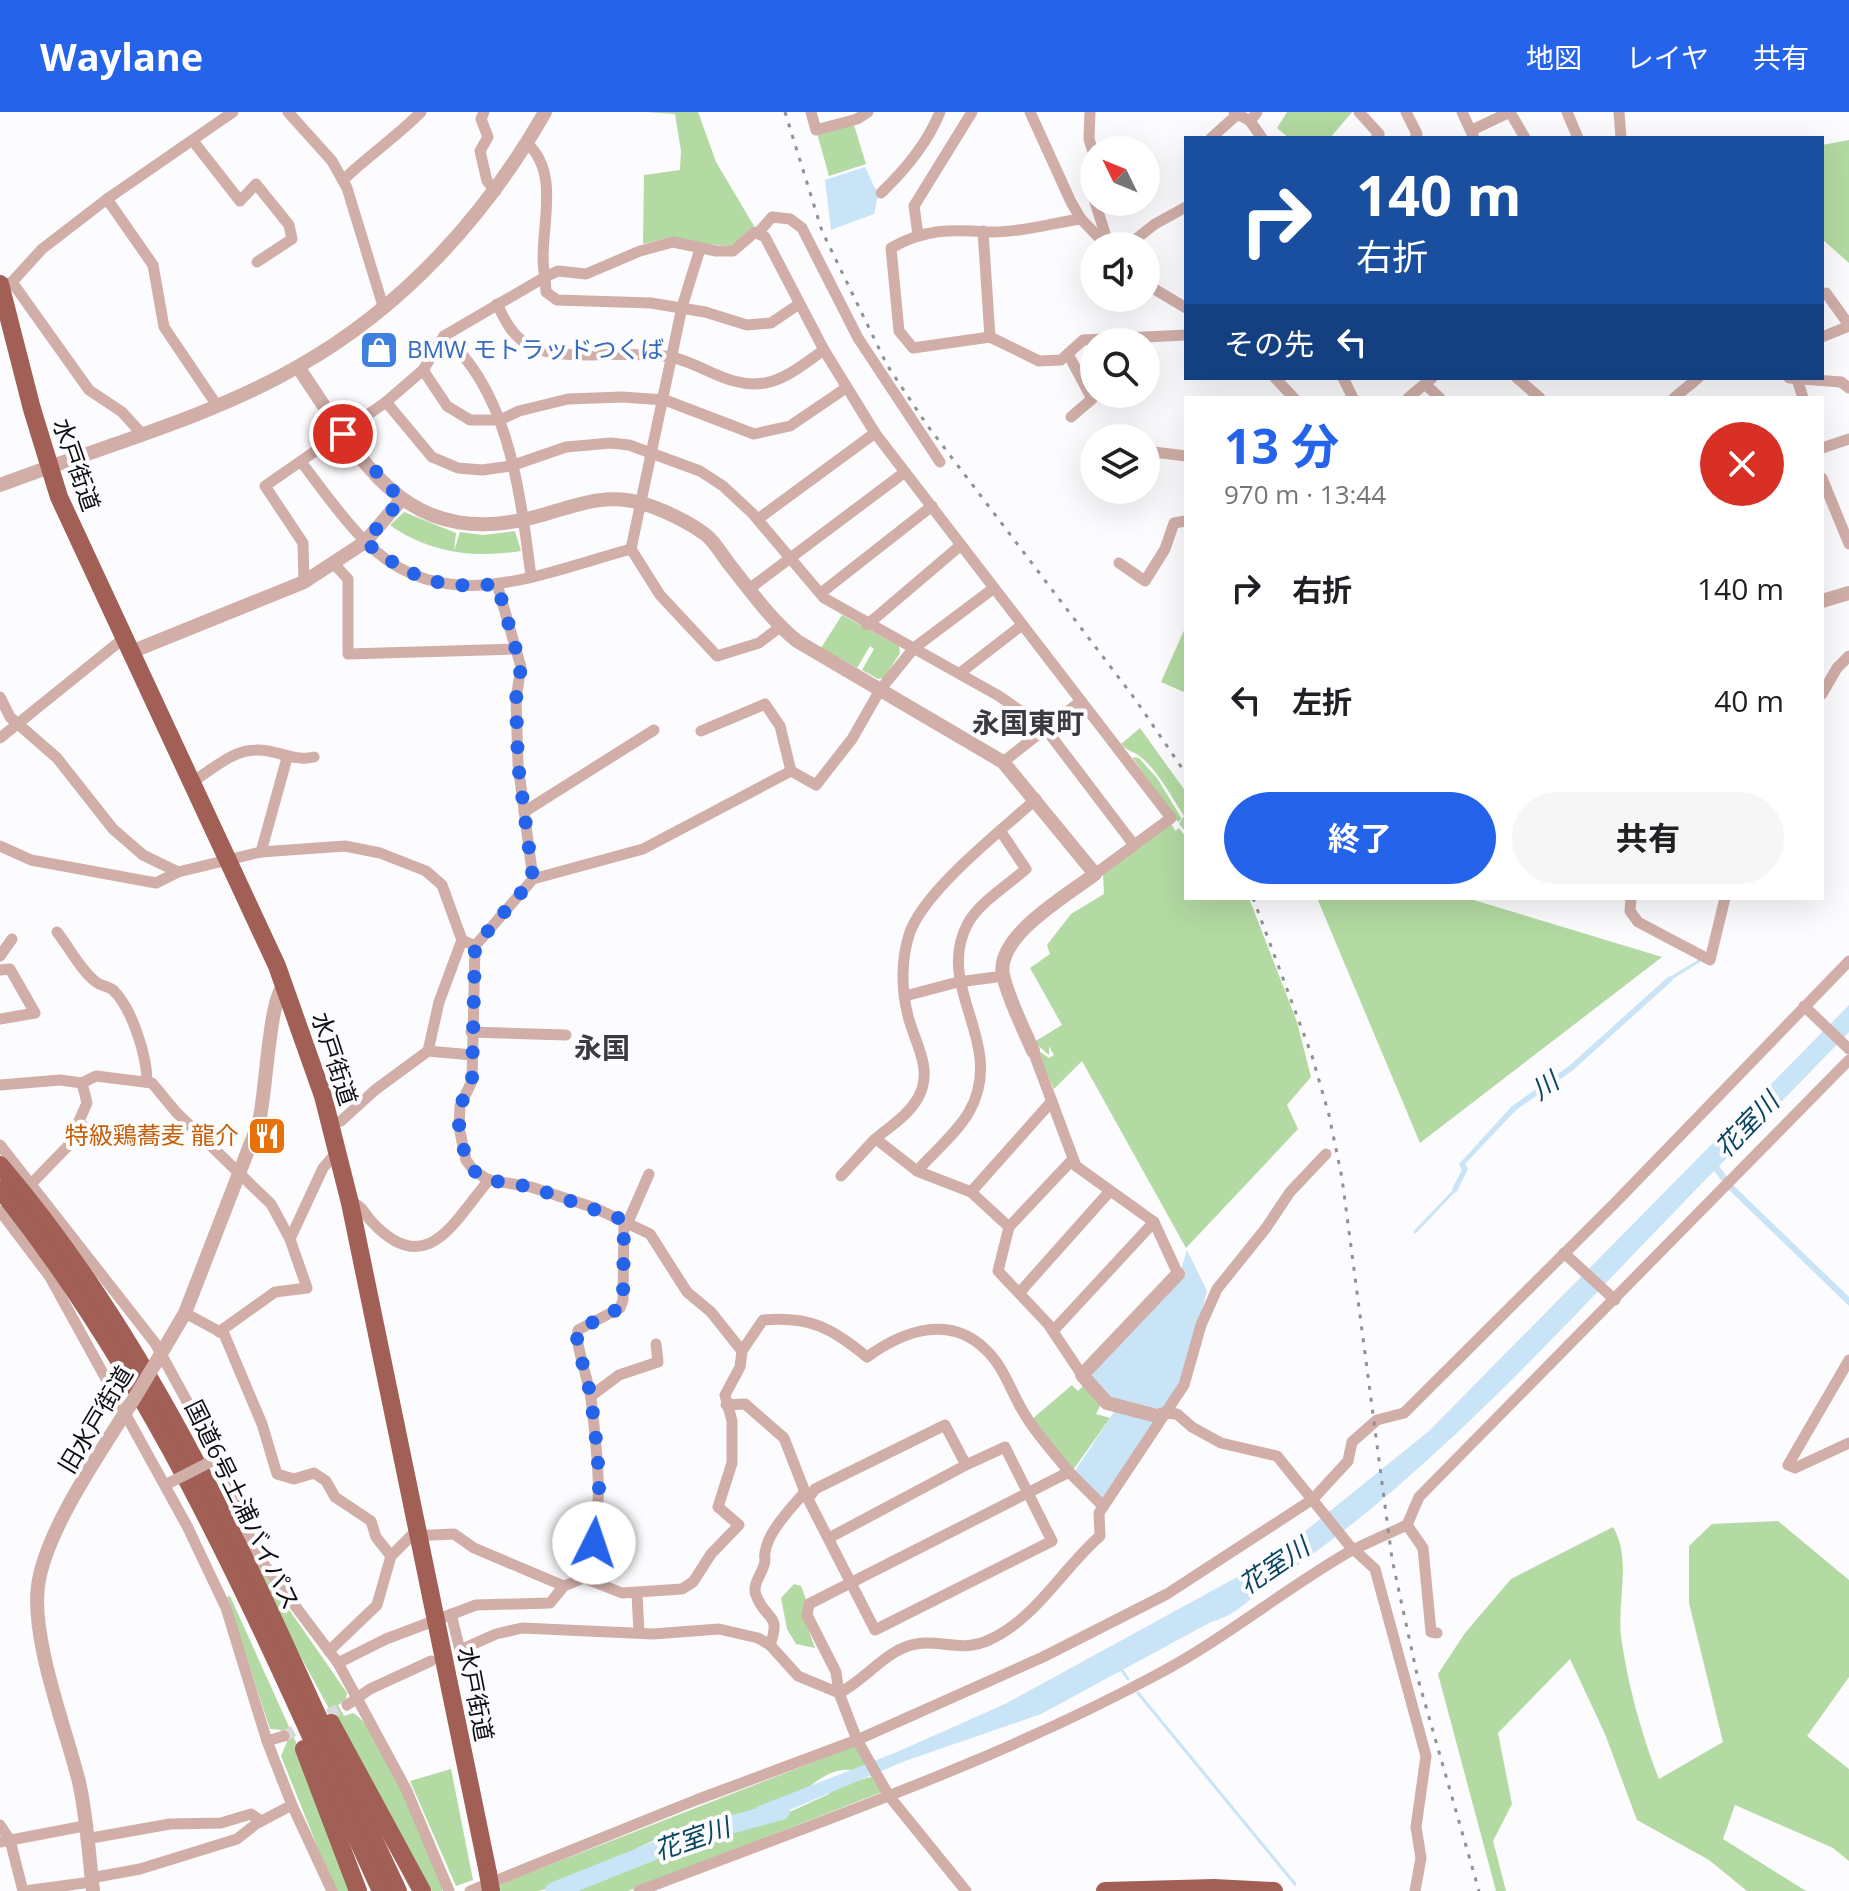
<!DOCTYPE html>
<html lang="ja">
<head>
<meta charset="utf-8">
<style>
	body { margin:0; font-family:"Open Sans","Noto Sans JP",sans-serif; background:#f6f6f6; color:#202124; height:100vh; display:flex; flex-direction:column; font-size:30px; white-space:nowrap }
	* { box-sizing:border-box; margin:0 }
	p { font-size:26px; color:#757577 }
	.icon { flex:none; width:44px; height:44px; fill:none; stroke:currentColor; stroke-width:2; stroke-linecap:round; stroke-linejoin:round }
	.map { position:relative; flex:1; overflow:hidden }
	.sheet { position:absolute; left:1184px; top:284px; width:640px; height:504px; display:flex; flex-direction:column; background:#fff; border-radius:0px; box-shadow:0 8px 32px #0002 }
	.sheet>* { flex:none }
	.top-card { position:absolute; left:1184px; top:24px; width:640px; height:244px; border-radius:0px; box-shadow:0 8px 32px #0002; background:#1a4fa0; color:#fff; overflow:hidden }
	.needle { width:52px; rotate:313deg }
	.tools { position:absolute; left:1080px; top:24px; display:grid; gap:16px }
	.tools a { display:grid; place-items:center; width:80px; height:80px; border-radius:50%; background:#fff; box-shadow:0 8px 32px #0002; font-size:40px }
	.pin { position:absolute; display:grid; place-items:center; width:68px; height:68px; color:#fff; margin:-34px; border:4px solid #fff; border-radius:50%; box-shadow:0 2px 8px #0007 }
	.me { position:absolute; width:88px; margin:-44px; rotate:4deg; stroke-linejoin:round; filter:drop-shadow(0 0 6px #0008) }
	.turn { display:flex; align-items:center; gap:28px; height:168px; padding:0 40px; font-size:36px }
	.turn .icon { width:104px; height:104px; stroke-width:2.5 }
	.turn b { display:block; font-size:56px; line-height:68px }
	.then { display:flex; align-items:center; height:76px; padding:0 40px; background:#0003; gap:16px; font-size:30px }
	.round { display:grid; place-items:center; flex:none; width:84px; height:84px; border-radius:42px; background:#f6f6f6 }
	.summary { display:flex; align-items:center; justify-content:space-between; height:136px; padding:0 40px }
	h1 { font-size:48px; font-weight:700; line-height:60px; color:#2563eb }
	.action { display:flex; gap:16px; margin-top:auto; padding:16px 40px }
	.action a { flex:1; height:92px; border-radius:48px; background:#2563eb; color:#fff; font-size:32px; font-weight:700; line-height:92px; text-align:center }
	.action a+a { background:#f6f6f6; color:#202124 }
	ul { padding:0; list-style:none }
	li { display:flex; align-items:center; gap:24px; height:112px; padding:0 40px }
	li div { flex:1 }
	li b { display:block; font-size:30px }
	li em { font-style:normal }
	header { display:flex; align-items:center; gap:48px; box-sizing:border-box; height:112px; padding:0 40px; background:#2563eb; color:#fff }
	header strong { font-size:38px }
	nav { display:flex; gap:44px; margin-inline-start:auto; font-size:28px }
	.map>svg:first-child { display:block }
</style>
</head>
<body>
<header>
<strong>Waylane</strong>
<nav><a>地図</a><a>レイヤ</a><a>共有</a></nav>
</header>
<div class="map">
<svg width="1849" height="1779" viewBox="0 0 1849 1779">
	<rect width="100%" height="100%" fill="#fcfbfe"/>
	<g fill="#b3daa2">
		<path d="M646,0H698L716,50L754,114L730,134L694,131L672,125L643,132L644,63L680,58L681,39L675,2Z"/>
		<path d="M1287,0H1352L1330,26H1289L1277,16Z"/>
		<path d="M854,13L866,52L829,64L817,21Z"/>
		<path d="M1849,28V151L1822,127V33Z"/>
		<path d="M404,400L456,421L454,439L460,420L483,423L515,419L521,439C475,447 427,440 390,413Z"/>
		<path d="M842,503L899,534L900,541L884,566L878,567L862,558L874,537L870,534L857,556L821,536Z"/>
		<path d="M1186,514V581L1161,570Z"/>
		<path d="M1140,616L1186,680V720L1179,712L1184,704C1171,684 1160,662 1142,646C1135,639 1127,640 1121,632Z"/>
		<path d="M1132,645L1139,646L1157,666L1182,707L1178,710Z"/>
		<path d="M1171,711L1175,719L1179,716L1186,725V786H1249L1297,910L1311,965L1287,993L1298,1017L1186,1136L1082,949L1054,977L1036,937L1049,946L1054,943L1049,934V943L1034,930L1062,913L1030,856L1050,842L1047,833L1071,802L1104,782L1103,762Z"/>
		<path d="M1317,786H1467L1662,845L1420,1031Z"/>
		<path d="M1085,1272L1103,1288L1096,1302L1110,1306L1073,1358L1031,1308L1072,1273L1078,1279Z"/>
		<path d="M1778,1409L1849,1468V1565L1807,1624L1849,1657V1749L1833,1736L1735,1693L1723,1727L1806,1779H1747L1709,1748L1637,1708L1605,1622L1570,1547L1498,1621L1512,1692L1493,1729L1506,1779H1496L1438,1562L1465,1521L1511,1467L1613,1415C1632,1447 1617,1488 1621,1524C1627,1570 1642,1624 1659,1667L1723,1630L1689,1491V1434L1712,1412Z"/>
		<path d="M252,1444L347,1581L346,1588L338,1593L344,1604L353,1601C380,1614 429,1741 444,1773L442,1779H428L270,1488Z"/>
		<path d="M794,1472L801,1474L807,1490L803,1503L815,1536L796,1532L787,1517L781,1486Z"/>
		<path d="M230,1484L295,1628L353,1779H336L330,1766L281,1644L287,1630L281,1618L270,1617L227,1485Z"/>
		<path d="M857,1633L867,1652L856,1659C826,1651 806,1683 781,1693C753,1705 721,1705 692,1714C653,1725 617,1748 580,1764H571L552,1776L538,1779H483Z"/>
		<path d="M451,1657L473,1768L456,1774L410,1669Z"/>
		<path d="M874,1664L882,1680L628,1779H576L697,1729L781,1704L829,1682V1677Z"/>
	</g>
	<g fill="#c8e4f6">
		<path d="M865,55L878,83L874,102L831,118L825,68Z"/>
		<path d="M1669,864L1673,868L1572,959L1516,998L1465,1052L1468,1057L1456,1081L1452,1077L1462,1058L1459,1052L1512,994L1569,954Z"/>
		<path d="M1849,893V920L1719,1054L1733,1073L1849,1185V1194L1729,1078L1714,1059C1575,1200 1441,1357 1276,1468C1249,1485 1242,1501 1211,1510L1041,1602L905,1649L759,1711L756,1695L897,1640L1005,1592L1272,1446L1429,1319Z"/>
		<path d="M1187,1138L1207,1179L1182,1272L1166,1297C1132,1307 1108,1285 1085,1264L1179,1164Z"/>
		<path d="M1116,1297L1163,1303L1103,1391L1075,1359Z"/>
	</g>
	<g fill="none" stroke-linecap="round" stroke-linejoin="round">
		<g stroke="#c8e4f6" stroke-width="3">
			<path d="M1668,868L1699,849"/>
			<path d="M1415,1120L1454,1079"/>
			<path d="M1121,1557L1128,1567"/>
			<path d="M1138,1581L1295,1772"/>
		</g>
		<path stroke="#c8e4f6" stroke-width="18" d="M554,1779L694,1723L781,1699"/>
		<path stroke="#d9d8db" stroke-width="11" stroke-dasharray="11 5.5" stroke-linecap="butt" d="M284,1624L347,1593"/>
		<g stroke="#d1aea8" stroke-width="11">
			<path d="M288,0L332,49L347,76L383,194"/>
			<path d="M484,0L481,7L488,25L480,39L487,69L496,79"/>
			<path d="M811,0L816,18L857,7L868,0"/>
			<path d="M1030,0L1071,90L1081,107L1107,134"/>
			<path d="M1090,0L1089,27L1094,43"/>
			<path d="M1234,0L1250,9L1257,0"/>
			<path d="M1359,0L1379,22L1376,26"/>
			<path d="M1406,0L1417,22L1415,26"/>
			<path d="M1462,0L1474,26"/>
			<path d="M1510,0L1525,26"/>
			<path d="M1567,0L1578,26"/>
			<path d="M1619,0L1621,26"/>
			<path d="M1250,9L1262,26"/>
			<path d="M1472,18L1510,0"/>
			<path d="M1211,26L1238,2"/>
			<path d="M193,29L240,89L256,72L289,113L292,127L257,150"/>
			<path d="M343,68C368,44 396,25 421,0"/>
			<path d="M1094,73V82"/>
			<path d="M881,81C904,59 928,30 940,0"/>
			<path d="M107,87L153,153L164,215L216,292"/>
			<path d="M1095,90L1108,131"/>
			<path d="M983,119L990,225L913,236L899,219L891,136C924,117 951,117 988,120C1017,121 1052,111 1081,107"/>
			<path d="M759,120L772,105L790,107L802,116L858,226L940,350"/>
			<path d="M918,123L914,94L972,0"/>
			<path d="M1127,134L1155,112L1186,95"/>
			<path d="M700,137L682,195L631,437L660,483L717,544L759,531L780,515"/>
			<path d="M12,170L89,278L122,300L141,321"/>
			<path d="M1146,172L1186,196"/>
			<path d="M0,173L12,170L42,137L107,87L233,0"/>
			<path d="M1822,182L1826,181L1849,213"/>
			<path d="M497,192C505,209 513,225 530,234C565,251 629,237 671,245C704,252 729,277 765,271C787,267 805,251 824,238"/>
			<path d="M799,192L771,211L747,213L705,200L651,191L557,188L546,180L545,165L558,159L586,162L640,139L673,130L716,139H733L755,120L765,125L824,238L875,321L1171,706L1095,762"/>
			<path d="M444,224C510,281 520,382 531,464"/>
			<path d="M990,225L1039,249L1061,248L1083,228L1186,223"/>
			<path d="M1822,225L1849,214"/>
			<path d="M1068,242L1092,287L1071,305"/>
			<path d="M423,258L447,294L470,308H500L519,299L568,287L622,285L665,288L754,322L790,314L846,276"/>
			<path d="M1275,266L1294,286"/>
			<path d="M1343,266L1353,286"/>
			<path d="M1517,266L1540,286"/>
			<path d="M1789,266L1841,270L1849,276"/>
			<path d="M1797,267L1803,286"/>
			<path d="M1426,273L1440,286"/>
			<path d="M1408,286L1432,266"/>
			<path d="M1674,286L1698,266"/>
			<path d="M386,290L432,345L458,356L482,358L511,354L566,335L611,331L629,333L700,359L723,374L752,401L824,486L999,584L1045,616L1134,733"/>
			<path d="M1822,336L1849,327"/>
			<path d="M1146,339L1186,344"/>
			<path d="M302,351C322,377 341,405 364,428C441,509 539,462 631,437"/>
			<path d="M1822,366L1849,432"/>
			<path d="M758,407L875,321"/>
			<path d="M1119,451L1145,469L1165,437L1174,411L1186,409"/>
			<path d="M334,452L348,467V542L516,537"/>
			<path d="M304,470L303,431L265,374L386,290L423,258L444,224L545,165C536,124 564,65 527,31"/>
			<path d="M749,477L905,360"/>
			<path d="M821,481L932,394"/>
			<path d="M867,513L961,433"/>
			<path d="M960,561L1022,513"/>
			<path d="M1822,582L1837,556L1849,544"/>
			<path d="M0,585L10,605L57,646L113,717L143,743L178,760"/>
			<path d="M701,619L765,592L780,614L791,659"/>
			<path d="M0,626L124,526"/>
			<path d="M1003,650L1081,589"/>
			<path d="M192,670C212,658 232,638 256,638C277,637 292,650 314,645"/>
			<path d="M524,700L654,618"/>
			<path d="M0,734L31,748L156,771L178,760L261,740L345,734L380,741L426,759L442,773L462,828L439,890L428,939L375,978L341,1009L330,1011"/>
			<path d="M261,740L287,646"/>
			<path d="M533,767L643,737L791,659L816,673L852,627L880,578L914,536L994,476"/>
			<path d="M1631,786L1630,799L1638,810L1710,848L1725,786"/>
			<path d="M57,820C69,835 81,859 96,870C101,874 108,874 113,878C132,896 147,944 147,970"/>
			<path d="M462,828L475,834L472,969L460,994L459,1015L466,1048L474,1059L489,1068L531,1075L595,1096L650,1122L687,1180L711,1200L742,1239"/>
			<path d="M475,834L533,767L518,652L516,587L521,555L497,472"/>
			<path d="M0,844L12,827"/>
			<path d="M0,858L10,857L35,901L0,907"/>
			<path d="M905,884L958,870L1004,864"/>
			<path d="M1804,894L1849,937"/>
			<path d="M471,920L566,923"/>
			<path d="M428,939L472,943"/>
			<path d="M1033,939L1076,1054L1154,1110L1178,1162"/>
			<path d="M0,973L60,968L82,971L96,964L152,971L176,1000L271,1092L290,1127L307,1176L275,1180L219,1220"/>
			<path d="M79,1011L105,1028"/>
			<path d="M876,1027L917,1059L971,1080L1009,1115L998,1159L1048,1212L1082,1263"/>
			<path d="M0,1033L155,1231L218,1346L257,1443L338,1551L406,1677L449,1779"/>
			<path d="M917,1059C933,1041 957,1021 969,1000C1008,931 933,876 968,811C980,790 1008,773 1026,757L1001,720"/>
			<path d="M841,1064C852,1052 863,1040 874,1028C890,1014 907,1005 918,986C934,957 915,932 908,904C901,877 901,846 910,820C926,777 1001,719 1036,687"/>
			<path d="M33,1070L68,1034L87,991L82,971"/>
			<path d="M971,1080L1052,989"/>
			<path d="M350,1091C362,1092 364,1102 372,1110C427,1169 454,1109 489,1068"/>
			<path d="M0,1099L50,1165L187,1414L226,1496L267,1629L292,1693L332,1779"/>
			<path d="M628,1110L649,1062"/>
			<path d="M1009,1115L1073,1047"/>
			<path d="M290,1127L323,1056L337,1040"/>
			<path d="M1564,1141L1615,1188"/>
			<path d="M1020,1180L1110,1079"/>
			<path d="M185,1201L224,1222L262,1312L277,1362L294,1367L314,1361L326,1369L335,1385L371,1409L376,1425L391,1444L377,1493L329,1539"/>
			<path d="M1053,1219L1154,1110"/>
			<path d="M1849,1248L1788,1353L1795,1356L1849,1331"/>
			<path d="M591,1284L619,1263L658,1250L656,1232"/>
			<path d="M726,1293L745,1292L784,1326L807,1385"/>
			<path d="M1161,1301L1177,1302L1192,1315L1221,1331L1277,1344L1349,1433L1375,1457L1426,1644L1416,1715L1421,1746L1415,1779"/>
			<path d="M829,1426L966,1353L945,1313L815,1377L808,1387L875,1518L1052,1429L1005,1335L966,1353"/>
			<path d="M391,1444L411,1424L454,1422L474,1436L564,1474"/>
			<path d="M584,1466L622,1481L682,1477L693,1470L711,1442L739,1413L718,1395L732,1351V1309L725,1283L740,1255L742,1239L763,1208C810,1204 832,1216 867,1245C903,1219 949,1202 985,1237C1005,1255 1012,1284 1027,1306C1039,1325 1055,1342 1069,1360"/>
			<path d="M637,1482L639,1521"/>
			<path d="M451,1502L460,1538L496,1522L522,1516L653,1522L719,1517L758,1526L770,1533L798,1564L839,1581C866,1568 886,1537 916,1532C940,1527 962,1541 989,1528C1037,1506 1062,1457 1100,1424L1099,1401L1184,1273L1201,1213L1217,1177L1266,1116L1290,1080L1326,1042"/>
			<path d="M1437,1521L1431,1520L1423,1436L1407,1413L1419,1385L1849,948"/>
			<path d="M770,1533C782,1500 765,1509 756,1483C752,1473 761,1463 764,1453C766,1449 764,1445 765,1441C767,1421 790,1397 803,1382"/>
			<path d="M338,1551L386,1527L476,1493L550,1491L564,1474L584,1466C606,1411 598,1345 591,1287C588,1267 580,1247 577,1226L578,1218L620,1196L623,1188L624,1108"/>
			<path d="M347,1593L370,1577L431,1549"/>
			<path d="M267,1629L284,1624"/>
			<path d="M0,1713L10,1728L23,1779"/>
			<path d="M86,1727L170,1712L221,1711L251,1702L261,1709"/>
			<path d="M0,1730L84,1714"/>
			<path d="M91,1766L140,1757L237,1727L256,1712L292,1693"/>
			<path d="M24,1779L92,1770"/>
			<path d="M470,1779L696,1688L857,1628L1043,1545L1167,1482L1313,1387L1348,1349L1352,1330L1377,1308L1404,1301L1614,1092L1849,849"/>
			<path d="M639,1779C813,1712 993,1651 1158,1562C1224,1527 1282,1479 1347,1441C1366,1431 1387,1422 1407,1413"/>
			<path d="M966,1779L889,1684L857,1628L839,1581L836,1560L807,1503L809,1492L1069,1360L1103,1394"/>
		</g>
		<g stroke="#d1aea8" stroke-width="14">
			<path d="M298,255C361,348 404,439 535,405C572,395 604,380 641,391C662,397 689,410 706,423C715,430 722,443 729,452C750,478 770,507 797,529L1003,650L1095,762C1068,783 995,824 1003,863C1009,889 1023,915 1033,939"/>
			<path d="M0,373C99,335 207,307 299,254C403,195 486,104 545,0"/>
			<path d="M1822,489L1849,481"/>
			<path d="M131,540L304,470L365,430L401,388"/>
			<path d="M155,1252L185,1201L259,1010C266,982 269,888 284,873"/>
			<path d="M1153,1303L1107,1291L1082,1263L1178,1162"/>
			<path d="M93,1779C89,1744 87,1705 79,1670C66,1617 31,1528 38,1474C45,1419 102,1338 132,1290"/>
		</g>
		<g stroke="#a15f56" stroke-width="18">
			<path d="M0,172L32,297L59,385L277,854L323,984L350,1091L488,1761"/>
			<path d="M0,1053C181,1265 280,1530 398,1779"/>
			<path d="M0,1077C168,1287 270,1537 381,1779"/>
			<path d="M331,1611L422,1779"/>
			<path d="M304,1637L358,1779"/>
			<path d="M1105,1779L1214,1776L1274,1779"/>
		</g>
		<g stroke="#919093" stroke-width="3" stroke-dasharray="4 8" stroke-linecap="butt">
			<path d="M785,0L822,119L887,253L927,313L1135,587L1186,662"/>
			<path d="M1253,786L1312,944L1329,1003L1342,1066L1392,1447L1418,1567L1479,1779"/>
		</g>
		<path stroke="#d1aea8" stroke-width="11" d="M169,1371L214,1348"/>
		<path stroke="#d1aea8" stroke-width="14" d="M132,1290L155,1252"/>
		<path stroke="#a15f56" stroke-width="18" d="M488,1761L491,1779"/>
	</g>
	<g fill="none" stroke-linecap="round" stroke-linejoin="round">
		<path stroke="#2563eb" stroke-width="14" stroke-dasharray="0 25.2" d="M343,322L401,388L365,430C411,466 438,478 497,472L521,555L516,587L518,652L533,767L475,834L472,969L460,994L459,1015L466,1048L474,1059L489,1068L531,1075L624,1108L623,1188L620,1196L578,1218L577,1226C580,1247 588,1267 591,1287C597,1333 604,1385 594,1431"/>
	</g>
	<defs>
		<g id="shop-square" transform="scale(2)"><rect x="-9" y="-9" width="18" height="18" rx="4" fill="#3f7fe0" stroke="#fcfbfe"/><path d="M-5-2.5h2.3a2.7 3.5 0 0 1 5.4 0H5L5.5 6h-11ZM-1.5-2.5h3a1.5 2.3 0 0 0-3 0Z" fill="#fff"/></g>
		<g id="restaurant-square" transform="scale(2)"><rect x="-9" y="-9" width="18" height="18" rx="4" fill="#e8710a" stroke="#fcfbfe"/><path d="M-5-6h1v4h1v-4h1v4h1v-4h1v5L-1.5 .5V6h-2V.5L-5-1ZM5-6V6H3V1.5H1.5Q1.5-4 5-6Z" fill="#fff"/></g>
	</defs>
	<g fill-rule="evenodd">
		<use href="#shop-square" x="379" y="238"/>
		<use href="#restaurant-square" x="267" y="1024"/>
	</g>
	<g text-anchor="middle" stroke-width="8" stroke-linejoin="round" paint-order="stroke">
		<g font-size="24" fill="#366cbe" stroke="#fcfbfe" text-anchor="start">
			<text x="407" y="246">BMW モトラッドつくば</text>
		</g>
		<g font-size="24" fill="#100f12" stroke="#fcfbfe">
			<text transform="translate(76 353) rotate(71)" y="8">水戸街道</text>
			<text transform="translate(334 947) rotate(72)" y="8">水戸街道</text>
			<text transform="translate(96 1308) rotate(-59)" y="8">旧水戸街道</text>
			<text transform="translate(242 1393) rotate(64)" y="8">国道6号土浦バイパス</text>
			<text transform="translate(475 1582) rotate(79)" y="8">水戸街道</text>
		</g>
		<g font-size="24" fill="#c56008" stroke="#fcfbfe" text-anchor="end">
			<text x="239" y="1032">特級鶏蕎麦 龍介</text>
		</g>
		<g font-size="26" font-style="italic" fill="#0a4562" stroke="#fcfbfe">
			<text transform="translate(1545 974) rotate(-35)" y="9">川</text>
			<text transform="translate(1747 1013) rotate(-46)" y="9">花室川</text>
			<text transform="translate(1274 1454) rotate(-34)" y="9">花室川</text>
			<text transform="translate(692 1727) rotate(-19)" y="9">花室川</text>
		</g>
		<g font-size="28" font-weight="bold" fill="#3c3940" stroke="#fcfbfe">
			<text x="1028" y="621">永国東町</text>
			<text x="602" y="946">永国</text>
		</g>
	</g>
</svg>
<div class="tools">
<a><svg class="needle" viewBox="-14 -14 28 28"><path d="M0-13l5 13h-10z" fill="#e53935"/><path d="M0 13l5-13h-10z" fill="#757577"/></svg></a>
<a><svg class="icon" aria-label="sound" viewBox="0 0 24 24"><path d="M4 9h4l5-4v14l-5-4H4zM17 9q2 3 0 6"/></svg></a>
<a><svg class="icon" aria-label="search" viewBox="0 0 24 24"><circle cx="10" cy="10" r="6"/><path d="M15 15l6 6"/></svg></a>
<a><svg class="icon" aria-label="layers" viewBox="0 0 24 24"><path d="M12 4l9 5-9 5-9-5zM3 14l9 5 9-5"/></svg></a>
</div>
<div class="pin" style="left:343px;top:322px;background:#d93025"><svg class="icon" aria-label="arrive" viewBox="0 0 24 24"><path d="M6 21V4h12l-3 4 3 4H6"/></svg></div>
<svg class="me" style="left:594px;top:1431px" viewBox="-20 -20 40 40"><circle r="19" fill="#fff"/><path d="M0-13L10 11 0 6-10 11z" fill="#2563eb"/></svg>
<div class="top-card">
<div class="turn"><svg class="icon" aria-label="right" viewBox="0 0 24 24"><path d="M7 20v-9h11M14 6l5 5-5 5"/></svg><div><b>140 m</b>右折</div></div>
<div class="then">その先<svg class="icon" aria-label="left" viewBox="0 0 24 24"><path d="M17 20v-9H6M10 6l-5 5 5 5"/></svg></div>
</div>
<section class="sheet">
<div class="summary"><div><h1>13 分</h1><p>970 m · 13:44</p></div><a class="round" style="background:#d93025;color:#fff"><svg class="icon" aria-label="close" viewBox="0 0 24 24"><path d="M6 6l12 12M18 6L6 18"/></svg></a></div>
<ul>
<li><svg class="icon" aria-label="right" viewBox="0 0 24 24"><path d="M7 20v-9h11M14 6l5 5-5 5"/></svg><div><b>右折</b></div><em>140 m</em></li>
<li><svg class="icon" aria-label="left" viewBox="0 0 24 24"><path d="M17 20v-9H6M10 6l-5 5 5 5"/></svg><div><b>左折</b></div><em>40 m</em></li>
</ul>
<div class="action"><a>終了</a><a>共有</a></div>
</section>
</div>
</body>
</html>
